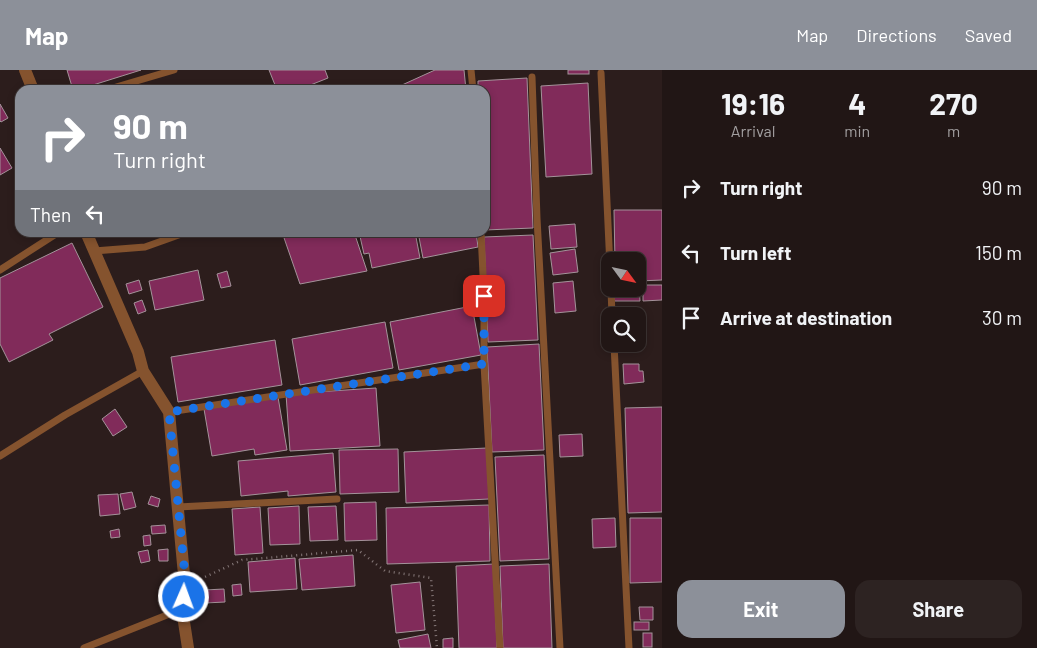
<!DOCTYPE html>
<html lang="en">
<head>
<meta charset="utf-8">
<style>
	body { margin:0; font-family:Barlow,sans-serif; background:#2d2322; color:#f1f3f6; height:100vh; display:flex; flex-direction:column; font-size:19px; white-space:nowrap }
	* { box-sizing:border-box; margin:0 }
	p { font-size:16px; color:#a29fa0 }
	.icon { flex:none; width:28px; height:28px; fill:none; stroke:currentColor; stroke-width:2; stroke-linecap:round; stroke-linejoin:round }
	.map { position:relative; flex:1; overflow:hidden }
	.drawer { display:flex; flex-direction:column; background:#211615; width:375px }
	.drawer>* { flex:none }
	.banner { position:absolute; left:15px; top:15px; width:475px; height:152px; border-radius:15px; box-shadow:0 2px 8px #0003,0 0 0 1px #3e3534; background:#8c9099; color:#fff; overflow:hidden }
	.needle { width:32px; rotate:123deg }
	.tools { position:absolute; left:601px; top:182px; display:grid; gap:10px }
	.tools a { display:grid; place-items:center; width:45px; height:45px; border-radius:10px; background:#211615; box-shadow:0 2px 8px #0003,0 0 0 1px #3e3534; font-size:25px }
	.pin { position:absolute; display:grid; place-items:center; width:42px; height:42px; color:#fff; margin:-21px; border-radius:10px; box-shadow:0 2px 8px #0006 }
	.me { position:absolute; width:55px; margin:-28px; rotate:2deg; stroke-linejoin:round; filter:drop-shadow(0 0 4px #0008) }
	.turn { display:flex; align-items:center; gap:18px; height:105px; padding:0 15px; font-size:22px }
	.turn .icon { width:65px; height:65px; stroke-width:2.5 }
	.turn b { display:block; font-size:35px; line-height:42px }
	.then { display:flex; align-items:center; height:48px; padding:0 15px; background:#0003; gap:10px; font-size:19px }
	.eta { display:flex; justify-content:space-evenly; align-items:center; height:85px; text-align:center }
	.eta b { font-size:30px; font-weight:700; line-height:35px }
	.button { display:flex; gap:10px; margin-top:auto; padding:10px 15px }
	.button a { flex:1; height:58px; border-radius:15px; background:#8c9099; color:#fff; font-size:20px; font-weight:700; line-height:58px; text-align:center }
	.button a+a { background:#2d2322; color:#f1f3f6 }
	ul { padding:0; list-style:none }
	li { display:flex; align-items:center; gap:15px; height:65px; padding:0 15px }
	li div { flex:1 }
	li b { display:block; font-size:19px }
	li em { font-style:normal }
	header { display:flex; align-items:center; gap:30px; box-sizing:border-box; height:70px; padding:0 25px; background:#8c9099; color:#fff }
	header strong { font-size:24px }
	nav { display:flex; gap:28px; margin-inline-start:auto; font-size:18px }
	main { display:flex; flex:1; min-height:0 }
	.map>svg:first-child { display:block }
</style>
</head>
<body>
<header>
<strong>Map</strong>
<nav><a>Map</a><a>Directions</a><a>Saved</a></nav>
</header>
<main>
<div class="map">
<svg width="662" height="578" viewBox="0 0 662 578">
	<rect width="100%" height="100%" fill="#2c1d1c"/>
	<g fill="#812b5a" stroke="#a4939a">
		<path d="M67,0H141L77,20H73Z"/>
		<path d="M269,0H325L328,8L298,20H277Z"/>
		<path d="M435,0H464L466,20H403L402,15Z"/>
		<rect x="568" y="0" width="21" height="4"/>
		<path d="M527,8L533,158L485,160V20H478V11Z"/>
		<path d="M588,13L592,104L546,107L541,16Z"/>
		<path d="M0,34L8,48L1,52L0,51Z"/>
		<path d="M0,78L12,98L0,105Z"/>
		<path d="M614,140H662V210L638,211V191H615Z"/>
		<path d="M575,154L577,177L551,179L549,156Z"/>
		<path d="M282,162H354L367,201L300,214Z"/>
		<path d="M359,162H415L420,188L372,198L369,183L364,184Z"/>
		<path d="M418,162H476L478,177L423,188Z"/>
		<path d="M533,165L538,270L488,272L484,167Z"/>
		<path d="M72,173L103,237L49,264L53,270L9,292L0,274V208Z"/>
		<path d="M575,179L578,202L553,205L550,183Z"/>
		<path d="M198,200L204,230L155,240L149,211Z"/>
		<path d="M227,201L231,216L221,218L217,204Z"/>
		<path d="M139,210L142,220L129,224L126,214Z"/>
		<path d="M573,211L576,241L555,243L553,213Z"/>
		<path d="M643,215H662V230L643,231Z"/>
		<path d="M638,216H639L640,231H614V219H638Z"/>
		<path d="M142,230L146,241L138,244L134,233Z"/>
		<path d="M472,236L481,285L399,300L390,252Z"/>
		<path d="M385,252L393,298L300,315L292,269Z"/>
		<path d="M275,270L282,315L178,332L171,287Z"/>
		<path d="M539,274L544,380L492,382L487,277Z"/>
		<path d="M623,294H639V301H643L644,312L624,314Z"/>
		<path d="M376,318L380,376L290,381L286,324Z"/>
		<path d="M278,327L287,380L255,385L254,379L212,386L204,339Z"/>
		<path d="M662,337V442L628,443L625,338Z"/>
		<path d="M115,339L127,357L113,366L102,349Z"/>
		<path d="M582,364L583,386L560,387L559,365Z"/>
		<path d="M487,378L489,429L406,433L404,382Z"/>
		<path d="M398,379L399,422L340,424L339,380Z"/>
		<path d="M333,383L336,422L288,426V421L241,426L238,391Z"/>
		<path d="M544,385L549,489L500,491L495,387Z"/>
		<path d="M132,422L136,437L124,440L120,424Z"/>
		<path d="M118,424L120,444L100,446L98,425Z"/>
		<path d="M151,426L160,429L158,437L148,434Z"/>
		<path d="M376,432L377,470L345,471L344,433Z"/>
		<path d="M489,435L490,491L387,494L386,438Z"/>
		<path d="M299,436L300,474L270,475L268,438Z"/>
		<path d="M336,436L338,470L310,471L308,437Z"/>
		<path d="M260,437L263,483L235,485L232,439Z"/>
		<path d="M615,448L616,477L593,478L592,449Z"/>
		<path d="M630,448H662V512L630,513Z"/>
		<path d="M165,455L166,463L152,464L151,456Z"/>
		<path d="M119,459L120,467L111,468L110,461Z"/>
		<path d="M150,465L151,475L144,476L143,466Z"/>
		<path d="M168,479V491H159L158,480Z"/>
		<path d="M148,480L150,491L141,493L138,482Z"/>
		<path d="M353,485L355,516L302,520L299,489Z"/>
		<path d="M295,488L297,519L250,522L248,492Z"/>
		<path d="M494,494L497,578H459L456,496Z"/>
		<path d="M549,494L552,578H503L500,496Z"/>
		<path d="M420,512L425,560L396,563L391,515Z"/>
		<path d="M241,514L242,525L233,526L232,515Z"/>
		<path d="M224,519L225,532L205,533L204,520Z"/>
		<path d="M639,537H653V550H640Z"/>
		<rect x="634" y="552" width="15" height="8"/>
		<rect x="643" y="563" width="9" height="14"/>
		<path d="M428,564L431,578H400L398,570Z"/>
		<path d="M453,568V578H443V569Z"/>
	</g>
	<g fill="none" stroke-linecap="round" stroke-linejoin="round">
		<path stroke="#867979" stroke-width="2.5" stroke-dasharray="1 4" stroke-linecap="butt" d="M196,511L242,490L358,480L385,501L431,508L437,578"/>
		<g stroke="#85532e" stroke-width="7">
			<path d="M471,0L473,20"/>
			<path d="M601,3L610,197"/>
			<path d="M532,7L537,148L560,578"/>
			<path d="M106,20L174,0"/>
			<path d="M481,162L484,226V294L500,578"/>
			<path d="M94,181L145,177L187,162"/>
			<path d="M0,200L59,162"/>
			<path d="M611,219L612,246"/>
			<path d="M614,274L629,578"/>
			<path d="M169,342L484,294"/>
			<path d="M0,386L65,345L143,301"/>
			<path d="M178,437L337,429"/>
			<path d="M84,578L182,539"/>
		</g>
		<g stroke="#85532e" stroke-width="12">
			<path d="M25,0L33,20"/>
			<path d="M86,162L138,282L143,301L169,342L185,516L182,539L188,578"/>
		</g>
	</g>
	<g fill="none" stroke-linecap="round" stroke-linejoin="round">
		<path stroke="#1a73e8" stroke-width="9" stroke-dasharray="0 16.2" d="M184,527L186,516L169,342L484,294V226"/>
	</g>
</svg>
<div class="tools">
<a><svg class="needle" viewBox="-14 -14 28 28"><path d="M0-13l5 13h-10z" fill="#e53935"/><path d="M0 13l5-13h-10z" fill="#a29fa0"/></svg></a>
<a><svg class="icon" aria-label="search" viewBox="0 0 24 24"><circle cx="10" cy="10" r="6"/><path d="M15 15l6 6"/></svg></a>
</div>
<div class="pin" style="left:484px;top:226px;background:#d93025"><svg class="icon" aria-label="arrive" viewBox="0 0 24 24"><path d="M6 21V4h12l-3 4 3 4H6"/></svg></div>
<svg class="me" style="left:184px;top:527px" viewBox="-20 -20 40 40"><circle r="17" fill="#1a73e8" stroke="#fff" stroke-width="3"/><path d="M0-11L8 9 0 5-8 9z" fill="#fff"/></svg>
<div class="banner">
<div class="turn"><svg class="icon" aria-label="right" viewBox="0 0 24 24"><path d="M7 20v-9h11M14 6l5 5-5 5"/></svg><div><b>90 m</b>Turn right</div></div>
<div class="then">Then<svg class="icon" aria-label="left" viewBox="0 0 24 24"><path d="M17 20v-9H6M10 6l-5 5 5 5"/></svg></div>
</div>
</div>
<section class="drawer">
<div class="eta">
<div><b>19:16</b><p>Arrival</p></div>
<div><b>4</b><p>min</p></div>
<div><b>270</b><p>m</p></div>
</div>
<ul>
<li><svg class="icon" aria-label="right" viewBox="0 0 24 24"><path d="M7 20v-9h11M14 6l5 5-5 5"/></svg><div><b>Turn right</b></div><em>90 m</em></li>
<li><svg class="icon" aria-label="left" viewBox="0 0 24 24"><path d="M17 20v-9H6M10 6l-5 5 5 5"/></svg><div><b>Turn left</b></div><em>150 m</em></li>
<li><svg class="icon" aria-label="arrive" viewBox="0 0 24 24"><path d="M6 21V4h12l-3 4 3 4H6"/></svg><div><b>Arrive at destination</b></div><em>30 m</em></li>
</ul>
<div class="button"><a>Exit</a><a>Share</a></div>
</section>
</main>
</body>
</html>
